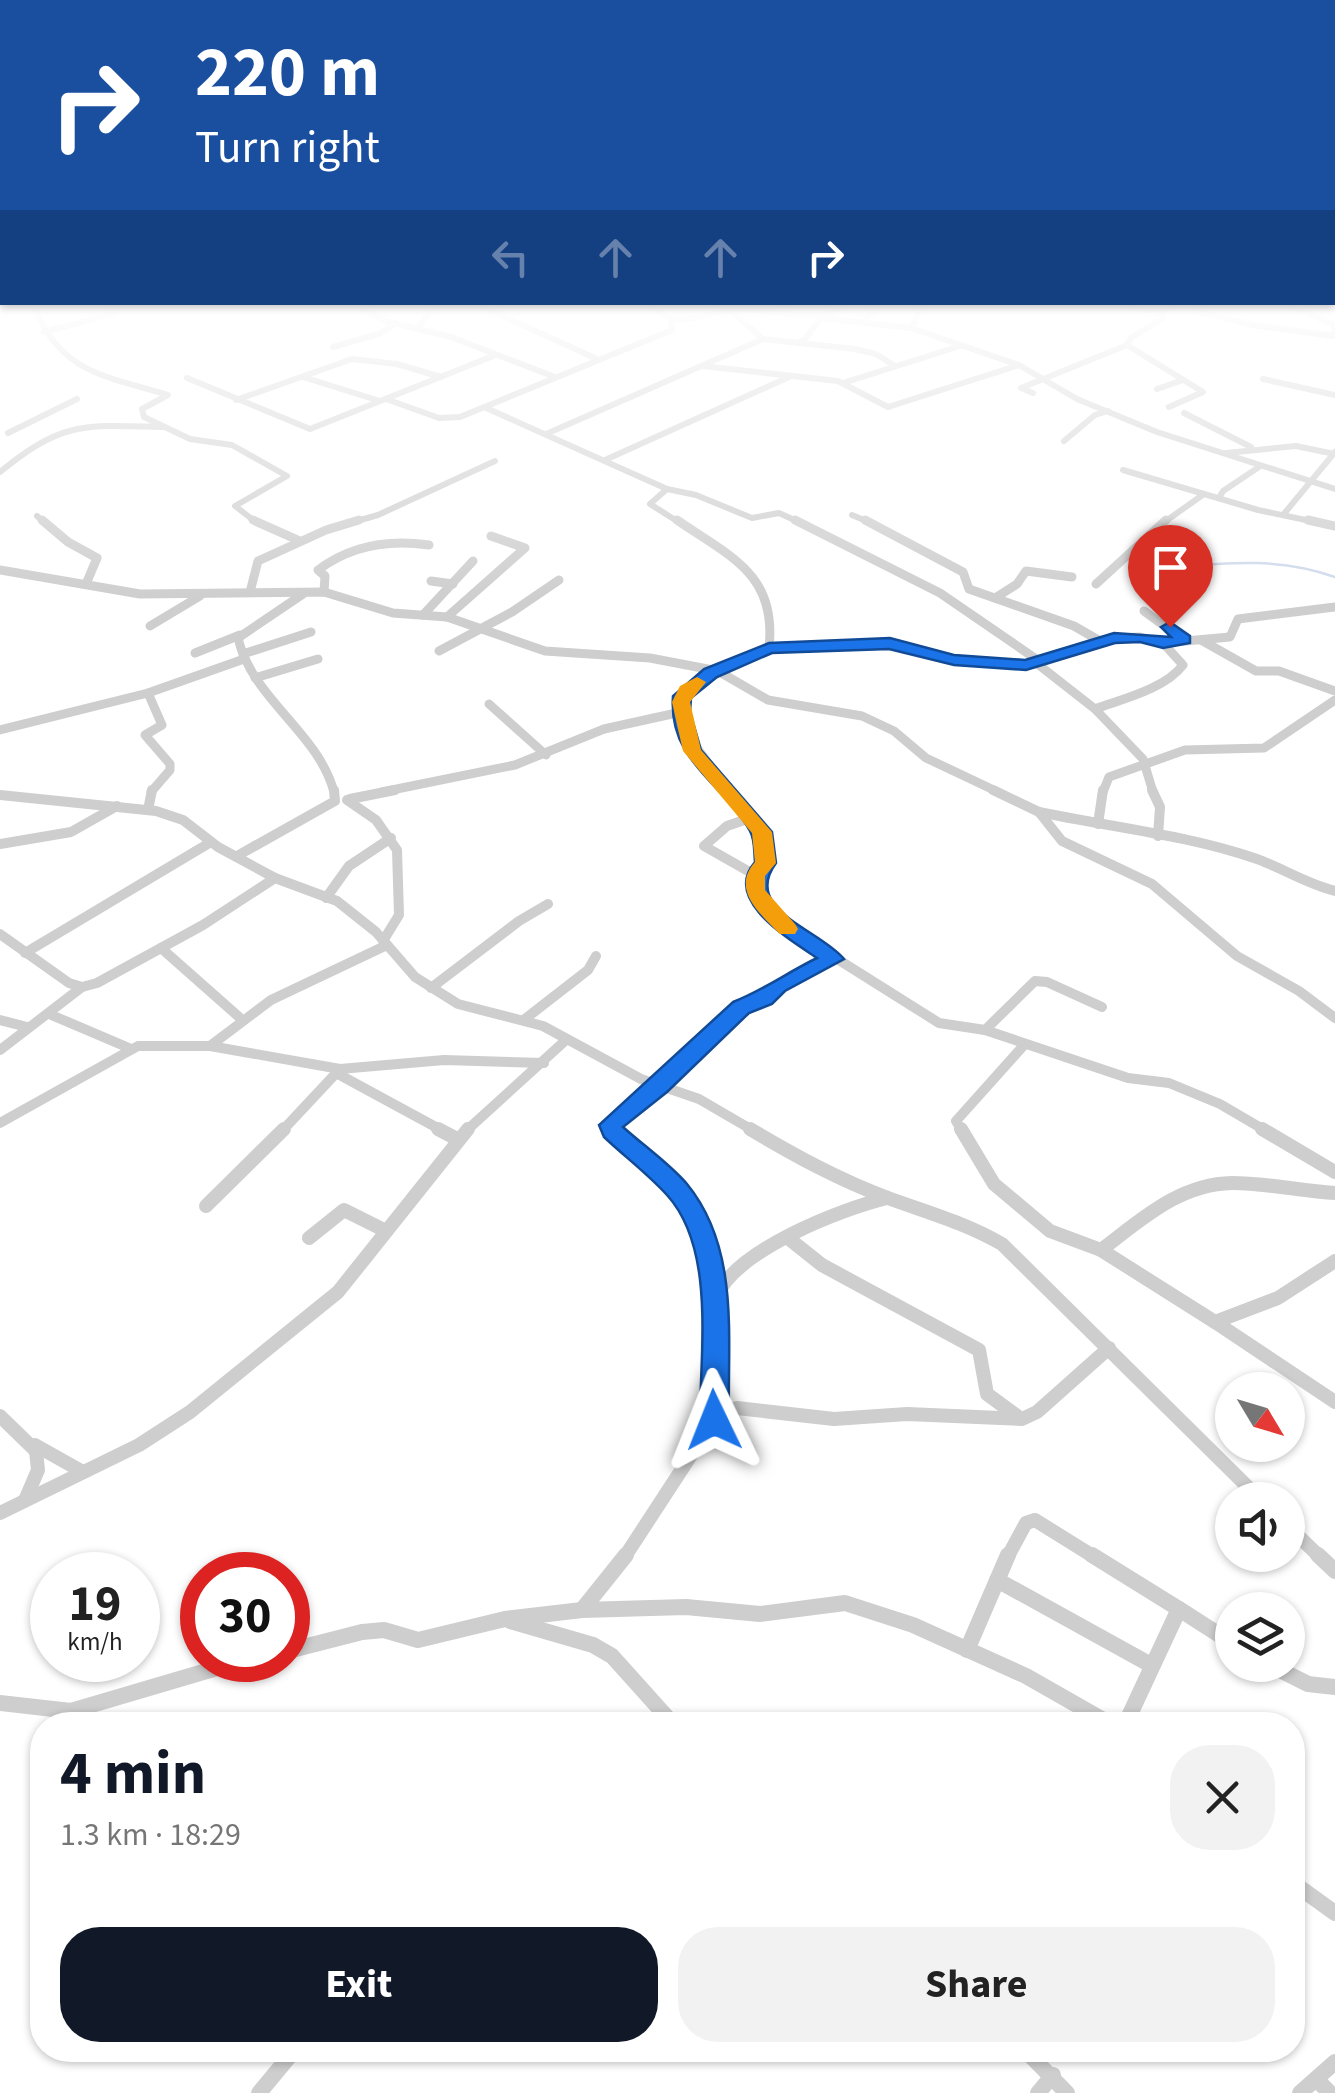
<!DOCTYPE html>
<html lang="en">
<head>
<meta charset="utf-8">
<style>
	body { margin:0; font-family:"Source Sans 3",sans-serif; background:#f2f2f2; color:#222; height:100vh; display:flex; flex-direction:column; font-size:38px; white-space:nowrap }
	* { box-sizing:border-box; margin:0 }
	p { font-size:32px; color:#767676 }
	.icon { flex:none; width:55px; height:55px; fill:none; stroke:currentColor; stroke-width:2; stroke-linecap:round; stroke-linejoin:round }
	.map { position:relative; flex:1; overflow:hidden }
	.details { position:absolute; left:30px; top:1712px; width:1275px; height:350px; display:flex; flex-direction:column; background:#fff; border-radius:40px; box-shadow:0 2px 8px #0004 }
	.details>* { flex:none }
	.hud { position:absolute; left:0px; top:0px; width:1335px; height:305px; box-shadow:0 2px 8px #0004; background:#1a4fa0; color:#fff; overflow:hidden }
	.needle { width:65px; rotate:128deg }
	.fabs { position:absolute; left:1215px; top:1372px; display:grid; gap:20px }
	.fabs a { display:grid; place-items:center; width:90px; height:90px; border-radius:50%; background:#fff; box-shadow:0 2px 8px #0004; font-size:50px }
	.speed { position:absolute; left:30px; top:1552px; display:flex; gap:20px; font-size:50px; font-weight:700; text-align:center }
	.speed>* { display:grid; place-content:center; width:130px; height:130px; border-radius:50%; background:#fff; box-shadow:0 2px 8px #0004; line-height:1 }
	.speed small { font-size:25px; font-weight:400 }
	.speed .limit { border:15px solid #d22; background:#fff; color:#111 }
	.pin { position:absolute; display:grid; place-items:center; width:85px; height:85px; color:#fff; margin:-102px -42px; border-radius:50% 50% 50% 0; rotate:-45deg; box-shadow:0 0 10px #0007 }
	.pin .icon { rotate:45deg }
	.me { position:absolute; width:110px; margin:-55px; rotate:358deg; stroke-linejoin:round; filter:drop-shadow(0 0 8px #0008) }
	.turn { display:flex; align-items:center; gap:35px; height:210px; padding:0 30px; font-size:45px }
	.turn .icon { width:130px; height:130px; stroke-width:2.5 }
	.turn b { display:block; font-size:70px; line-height:85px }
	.lanes { display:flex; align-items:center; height:95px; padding:0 30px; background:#0003; justify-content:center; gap:50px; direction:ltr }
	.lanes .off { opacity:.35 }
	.round { display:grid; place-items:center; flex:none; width:105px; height:105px; border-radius:40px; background:#f2f2f2 }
	.overview { display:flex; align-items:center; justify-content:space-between; height:170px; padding:0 30px }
	h1 { font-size:60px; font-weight:700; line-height:75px; color:#111827 }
	.action { display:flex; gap:20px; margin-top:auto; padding:20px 30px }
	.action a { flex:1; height:115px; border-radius:40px; background:#111827; color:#fff; font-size:40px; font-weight:700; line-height:115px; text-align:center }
	.action a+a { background:#f2f2f2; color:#222 }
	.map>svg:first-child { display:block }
</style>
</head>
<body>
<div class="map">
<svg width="1335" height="2093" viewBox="0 0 1335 2093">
	<rect width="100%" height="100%" fill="#fff"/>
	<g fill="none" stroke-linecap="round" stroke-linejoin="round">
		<path stroke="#ced9ea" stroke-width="2.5" d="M1177,567C1232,562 1282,558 1335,577"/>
		<g stroke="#cecece" stroke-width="6">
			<path d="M35,308C61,374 107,376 168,395L142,409L144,417L190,439L232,445L287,476L235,506L257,523"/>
			<path d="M485,308L595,358"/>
			<path d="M921,308L911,328L1019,365L1077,399L1157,432L1335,489"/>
			<path d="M1136,308L1157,311L1169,308"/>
			<path d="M1296,308L1334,325L1335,336"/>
			<path d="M729,309L763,339"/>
			<path d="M1200,312L1252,325L1334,336"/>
			<path d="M671,319C696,322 716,310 740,309C773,308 811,325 840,308"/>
			<path d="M390,322L451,337L555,377"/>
			<path d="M863,322L876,308"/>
			<path d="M420,325L433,308"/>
			<path d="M44,332L112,314L111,308"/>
			<path d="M797,343L805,339L821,318L911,328"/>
			<path d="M1127,345L1203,392L1169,407"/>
			<path d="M333,347L378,334L393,325L361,308"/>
			<path d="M702,366L838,381L888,407L1019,365"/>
			<path d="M303,377L380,401"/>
			<path d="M187,378L310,429L493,356"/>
			<path d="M1263,379L1335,395"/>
			<path d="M843,383L960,346"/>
			<path d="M1157,389L1183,380"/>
			<path d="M1033,393L1021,388L1127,345L1131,338L1163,318L1157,311"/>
			<path d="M386,399L439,418L460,417L672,330L671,319L655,308"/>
			<path d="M236,400L352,359L397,364L441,377"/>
			<path d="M484,407L667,489L650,504L680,523"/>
			<path d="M1184,413L1251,447"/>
			<path d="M8,433L77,399"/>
			<path d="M546,434L763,339L855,349L876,354L895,366"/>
			<path d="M1064,441L1095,415L1108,411"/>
			<path d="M1226,453L1296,446L1335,454"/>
			<path d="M605,460L789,377"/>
			<path d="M1123,470L1258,510L1320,523"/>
			<path d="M0,472C63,420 86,425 164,427"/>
			<path d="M667,489L696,495L752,518L779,513L801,523"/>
			<path d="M1219,498L1223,491L1259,467"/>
			<path d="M852,515L871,523"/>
			<path d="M1283,515L1335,452"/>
			<path d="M37,516L45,523"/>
			<path d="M350,523L378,515L495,461"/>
			<path d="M1163,523L1204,494"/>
		</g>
		<g stroke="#cecece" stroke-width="9">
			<path d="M42,520L68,542L97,558L86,584"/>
			<path d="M253,520L300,541"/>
			<path d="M677,520C731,557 777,574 769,648"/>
			<path d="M795,520L940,593L1039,661"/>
			<path d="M865,520L963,572L969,589L1074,626L1100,641"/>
			<path d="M1308,520L1335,526"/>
			<path d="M0,570L140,594L324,592L393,613L447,617L545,651L650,658L718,671L768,700L862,716L894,731L926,758L998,792"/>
			<path d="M431,581L453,584"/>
			<path d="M1096,584L1166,520"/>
			<path d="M250,592L258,561L326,530L359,520"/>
			<path d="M324,592L325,576L318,570C351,545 388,539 429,545"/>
			<path d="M303,594L238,638C252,699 318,732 334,792"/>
			<path d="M995,598L1017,584L1026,571L1072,577"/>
			<path d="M1144,611L1184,640"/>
			<path d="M423,615L473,561"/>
			<path d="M447,617L525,548L491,536"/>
			<path d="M150,626L200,596"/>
			<path d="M1201,640L1256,671H1279L1335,691"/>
			<path d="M439,651L512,612L559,580"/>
			<path d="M195,653L240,635"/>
			<path d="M243,654L311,632"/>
			<path d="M1035,662L1095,709L1143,759L1153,792"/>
			<path d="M255,678L318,659"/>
			<path d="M148,693L162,725L145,735L170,764V770L151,792"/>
			<path d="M489,704L546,755"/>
			<path d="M1095,709C1122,699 1165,689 1183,665L1163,643"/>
			<path d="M0,730L148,693L244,659"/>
			<path d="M382,792L515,765L604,729L681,712"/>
			<path d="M730,792L688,736L682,696L711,673L769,648L890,643L954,660L1026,665L1114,638L1140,637L1163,643L1230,637L1238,619L1335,607"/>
			<path d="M1103,792L1109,777L1185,750L1264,748L1335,700"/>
		</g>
		<g stroke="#cecece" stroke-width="10">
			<path d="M728,790L761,831L765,863L755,875V890L780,923L939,1023L985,1030L1128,1078L1169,1083L1220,1104L1266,1131"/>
			<path d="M993,790L1039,812L1062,841L1152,884L1237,956L1299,991L1335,1018"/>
			<path d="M1152,790L1160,807L1158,836"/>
			<path d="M0,795L156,811L183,820L218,847L275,878L337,901L376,932L415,977L458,1004L543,1026L641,1079L699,1099L754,1131"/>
			<path d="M350,799L395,790"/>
			<path d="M347,800L376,820L397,850L399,915L383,941"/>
			<path d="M148,810L152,790"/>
			<path d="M1039,812C1110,827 1188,835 1257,859C1284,869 1307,884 1335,891"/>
			<path d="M750,818L727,826L704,846L755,875"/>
			<path d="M1098,824L1103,790"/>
			<path d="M0,844L71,832L117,806"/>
			<path d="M237,856L335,801L334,790"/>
			<path d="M326,898L349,866L391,838"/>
			<path d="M0,934L69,983L82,987L97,983L203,925L275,878"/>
			<path d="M161,948L239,1017"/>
			<path d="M25,953L211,842"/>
			<path d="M431,988L519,921L548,904"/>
			<path d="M49,1014L129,1048"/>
			<path d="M525,1019L588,970L596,956"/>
			<path d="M0,1020L27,1027"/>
			<path d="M985,1030L1035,981L1047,982L1102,1007"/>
			<path d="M210,1046L271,1000L387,945"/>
			<path d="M0,1050L82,987"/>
			<path d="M338,1074L443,1131"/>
			<path d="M0,1123L138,1046H210L340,1069L444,1060L544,1063"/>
			<path d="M282,1131L340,1069"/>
			<path d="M466,1131L567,1039"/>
			<path d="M612,1131L611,1125L659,1086L741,1007L764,999L777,986L833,959"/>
			<path d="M962,1131L956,1121L1025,1044"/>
		</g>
		<g stroke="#cecece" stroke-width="14">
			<path d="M438,1129L457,1139"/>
			<path d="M612,1129C622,1142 638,1154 651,1166C690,1204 707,1243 716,1296"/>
			<path d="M750,1129C794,1155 839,1180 888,1198C929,1213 963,1222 1002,1244L1261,1500"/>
			<path d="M961,1129L994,1184L1050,1231L1101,1250L1215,1322L1278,1298L1335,1261"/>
			<path d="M1262,1129L1335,1172"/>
			<path d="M206,1206L284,1129"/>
			<path d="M309,1238L344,1210L384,1230"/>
			<path d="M788,1238L822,1265L979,1350L987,1394L1017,1416"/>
			<path d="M1101,1250C1141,1220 1179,1184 1232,1183C1267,1183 1301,1191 1335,1193"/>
			<path d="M1215,1322L1335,1402"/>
			<path d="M0,1416L36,1451L38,1470L26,1498"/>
			<path d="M714,1420C712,1383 700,1332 716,1297C736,1250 841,1209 887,1198"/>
			<path d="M35,1445L83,1472"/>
			<path d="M0,1513L139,1445L190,1412L338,1292L468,1129"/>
			<path d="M1288,1526L1321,1558"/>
			<path d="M624,1558L714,1420L737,1408L834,1419L907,1414L1022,1419L1037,1412L1109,1348"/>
			<path d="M1007,1558L1026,1523L1035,1520L1096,1558"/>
		</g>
		<g stroke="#cecece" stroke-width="16">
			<path d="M1092,1555L1179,1609"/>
			<path d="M1318,1555L1335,1571"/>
			<path d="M997,1580L1151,1665"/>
			<path d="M582,1610L626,1555"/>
			<path d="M510,1621L593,1645L612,1656L674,1725"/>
			<path d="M967,1650L1008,1555"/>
			<path d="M288,1651L362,1632L384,1630L418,1640L505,1619L582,1610L686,1607L760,1614L845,1603L913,1625L1026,1676L1112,1725"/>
			<path d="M1270,1665L1308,1684L1335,1687"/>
			<path d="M0,1703L71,1711L244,1660"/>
			<path d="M1125,1725L1179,1609L1232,1643"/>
			<path d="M1292,1882L1335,1913"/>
			<path d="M1025,2050L1067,2093"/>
			<path d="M1318,2081L1330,2093"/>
			<path d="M259,2093L293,2052"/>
			<path d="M1038,2093L1053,2075"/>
			<path d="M1300,2093L1335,2062"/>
		</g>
	</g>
	<linearGradient id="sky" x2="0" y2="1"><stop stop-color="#9dc3e9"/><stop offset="0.51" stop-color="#fff"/><stop offset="1" stop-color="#fff" stop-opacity="0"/></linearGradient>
	<rect width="1335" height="601" fill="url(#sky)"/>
	<path fill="#1a73e8" stroke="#114b97" stroke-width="2.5" d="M1170,622L1190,636V643L1163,648L1140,642L1115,643L1026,670L954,665L889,649L772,653L717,677L691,698L690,712L701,750L772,832L776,863C741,910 821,930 844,959L785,991L772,1004L749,1013L667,1092L623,1127C644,1146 669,1163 687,1184C741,1250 727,1341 729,1420L724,1429L714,1432L705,1429L700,1420C700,1352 716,1249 667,1195C648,1174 624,1156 604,1137L599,1125L733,1002C762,991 788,972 817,958C789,939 722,900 755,862C754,852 755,839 750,831C723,782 668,762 673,696L704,669L769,643L890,638L954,655L1025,660L1114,633L1171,637L1161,627Z"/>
	<path fill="#f59e0b" d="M697,677L706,682L690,702L701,750L772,832L776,863L765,876V890L795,924L798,929L795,934H780C759,913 731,889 755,862L752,833L683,751L672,702L680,686Z"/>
</svg>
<div class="fabs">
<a><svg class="needle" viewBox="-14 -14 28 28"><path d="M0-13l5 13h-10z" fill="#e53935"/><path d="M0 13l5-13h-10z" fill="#767676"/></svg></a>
<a><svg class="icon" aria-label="sound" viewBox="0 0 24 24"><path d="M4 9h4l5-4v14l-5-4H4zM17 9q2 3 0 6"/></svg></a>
<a><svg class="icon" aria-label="layers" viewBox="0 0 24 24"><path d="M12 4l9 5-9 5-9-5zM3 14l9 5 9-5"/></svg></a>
</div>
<div class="speed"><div>19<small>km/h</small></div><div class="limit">30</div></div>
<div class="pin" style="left:1170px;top:627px;background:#d93025"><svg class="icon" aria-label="arrive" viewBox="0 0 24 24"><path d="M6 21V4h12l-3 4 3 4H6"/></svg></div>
<svg class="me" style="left:714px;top:1420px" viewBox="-20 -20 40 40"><path d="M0-17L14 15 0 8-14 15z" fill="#1a73e8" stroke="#fff" stroke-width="4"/></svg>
<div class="hud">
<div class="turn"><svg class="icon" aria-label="right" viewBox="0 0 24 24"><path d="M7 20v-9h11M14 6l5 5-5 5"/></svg><div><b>220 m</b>Turn right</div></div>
<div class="lanes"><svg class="icon off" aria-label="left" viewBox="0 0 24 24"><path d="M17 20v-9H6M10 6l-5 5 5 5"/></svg><svg class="icon off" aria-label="ahead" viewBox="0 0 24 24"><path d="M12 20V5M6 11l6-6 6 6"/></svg><svg class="icon off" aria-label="ahead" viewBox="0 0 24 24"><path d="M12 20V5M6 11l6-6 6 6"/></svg><svg class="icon" aria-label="right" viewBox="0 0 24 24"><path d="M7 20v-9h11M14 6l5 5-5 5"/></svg></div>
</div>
<section class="details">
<div class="overview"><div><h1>4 min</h1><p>1.3 km · 18:29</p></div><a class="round"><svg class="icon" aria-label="close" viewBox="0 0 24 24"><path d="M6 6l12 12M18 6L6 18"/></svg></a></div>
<div class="action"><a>Exit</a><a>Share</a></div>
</section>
</div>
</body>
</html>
